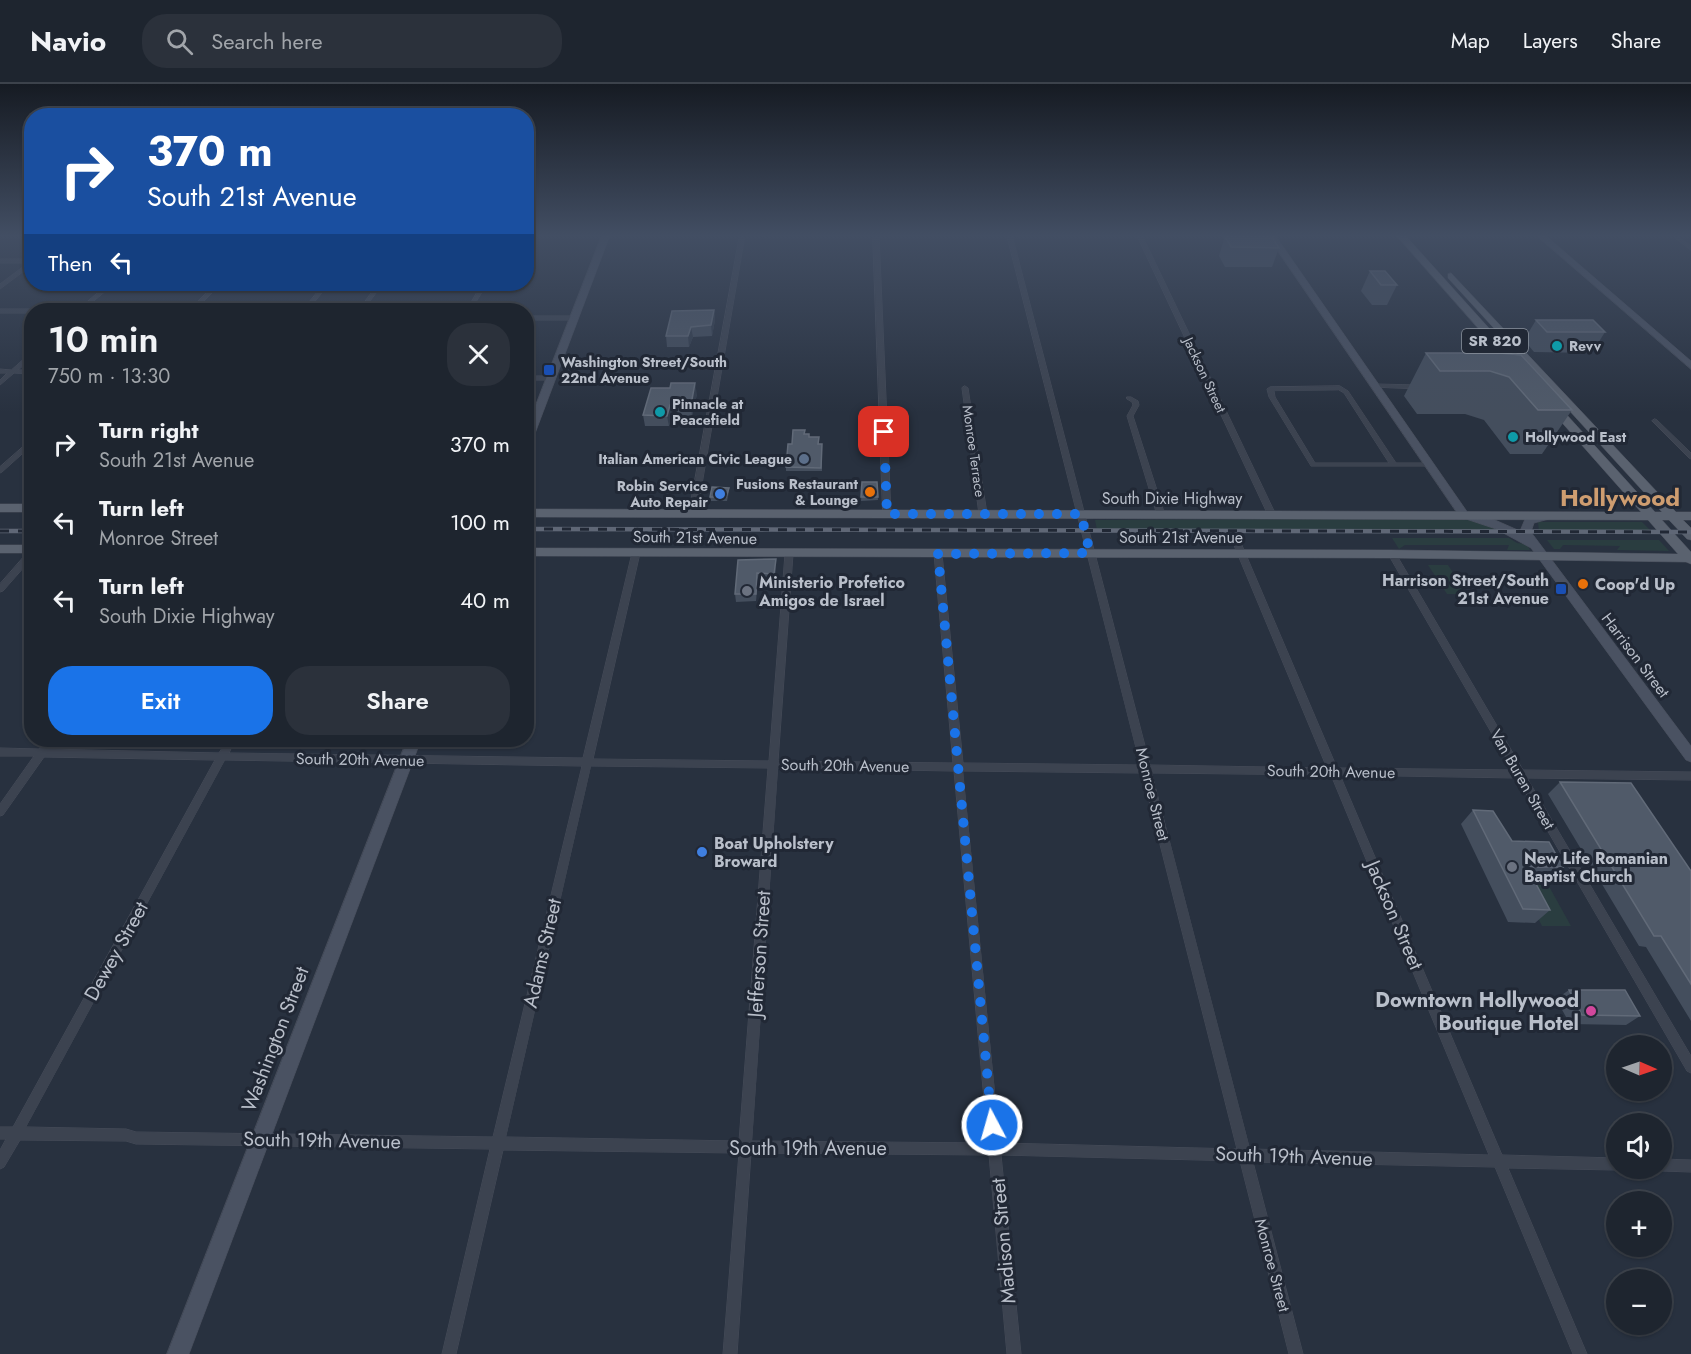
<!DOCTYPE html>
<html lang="en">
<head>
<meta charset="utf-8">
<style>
	body { margin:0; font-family:Jost,sans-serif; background:#2b313b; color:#f1f3f6; height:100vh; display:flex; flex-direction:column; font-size:22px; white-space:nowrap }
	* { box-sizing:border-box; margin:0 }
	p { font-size:20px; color:#a1a5aa }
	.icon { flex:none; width:33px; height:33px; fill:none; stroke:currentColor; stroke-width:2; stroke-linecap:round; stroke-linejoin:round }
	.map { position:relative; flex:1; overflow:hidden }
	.drawer { position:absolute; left:24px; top:219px; width:510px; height:444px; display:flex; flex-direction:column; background:#1e252f; border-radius:24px; box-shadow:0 2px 4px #0004,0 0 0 2px #3c424b }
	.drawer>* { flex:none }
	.hud { position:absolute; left:24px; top:24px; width:510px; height:183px; border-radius:24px; box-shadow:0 2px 4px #0004,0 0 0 2px #3c424b; background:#1a4fa0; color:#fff; overflow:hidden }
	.needle { width:39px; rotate:92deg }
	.fabs { position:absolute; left:1606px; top:951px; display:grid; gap:12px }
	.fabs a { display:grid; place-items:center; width:66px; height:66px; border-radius:50%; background:#1e252f; box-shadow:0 2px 4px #0004,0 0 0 2px #3c424b; font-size:30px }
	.pin { position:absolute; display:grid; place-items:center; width:51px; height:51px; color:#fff; margin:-26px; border-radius:12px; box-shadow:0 3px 9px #0006 }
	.me { position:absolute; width:66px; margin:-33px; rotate:354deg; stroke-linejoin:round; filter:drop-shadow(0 0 4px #0008) }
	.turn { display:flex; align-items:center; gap:21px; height:126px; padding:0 24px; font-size:27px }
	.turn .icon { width:78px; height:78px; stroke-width:2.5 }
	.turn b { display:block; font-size:42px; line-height:51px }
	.then { display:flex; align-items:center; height:57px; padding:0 24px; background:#0003; gap:12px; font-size:22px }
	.round { display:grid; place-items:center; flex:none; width:63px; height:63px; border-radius:24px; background:#2b313b }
	.head { display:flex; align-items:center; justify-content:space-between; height:102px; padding:0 24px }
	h1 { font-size:36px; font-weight:600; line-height:45px }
	.primary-button { display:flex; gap:12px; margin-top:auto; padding:12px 24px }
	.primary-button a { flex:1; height:69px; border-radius:24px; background:#1a73e8; color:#fff; font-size:24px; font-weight:600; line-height:69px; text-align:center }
	.primary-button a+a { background:#2b313b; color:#f1f3f6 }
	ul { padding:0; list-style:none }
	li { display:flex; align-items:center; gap:18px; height:78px; padding:0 24px }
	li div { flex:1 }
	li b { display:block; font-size:22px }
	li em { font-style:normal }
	header { display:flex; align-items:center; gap:36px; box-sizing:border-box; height:84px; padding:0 30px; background:#1e252f; border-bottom:2px solid #3c424b }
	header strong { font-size:28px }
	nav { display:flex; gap:33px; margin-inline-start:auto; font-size:21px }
	.search { width:420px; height:54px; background:#2b313b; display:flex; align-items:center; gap:15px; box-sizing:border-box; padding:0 21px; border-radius:24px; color:#a1a5aa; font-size:22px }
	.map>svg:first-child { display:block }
</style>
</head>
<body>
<header>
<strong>Navio</strong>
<div class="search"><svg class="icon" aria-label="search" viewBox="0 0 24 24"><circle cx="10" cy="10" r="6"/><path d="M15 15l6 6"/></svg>Search here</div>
<nav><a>Map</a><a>Layers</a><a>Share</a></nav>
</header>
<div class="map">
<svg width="1691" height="1270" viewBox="0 0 1691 1270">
	<rect width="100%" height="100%" fill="#28313f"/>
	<g fill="#2a3d40">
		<path d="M1349,435H1473L1505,448L1097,446L1095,436Z"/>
		<path d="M1538,438H1642L1652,448H1539Z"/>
		<path d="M1392,454H1509L1517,459L1527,460L1530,466H1507L1509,461H1405L1399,465Z"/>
		<path d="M1547,456H1659L1669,467L1617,466L1620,462L1563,461L1560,465H1554Z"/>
		<path d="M1428,481H1448L1467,510H1447Z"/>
		<path d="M1519,797H1546L1571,842H1542Z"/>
	</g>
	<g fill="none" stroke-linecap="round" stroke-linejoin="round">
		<g stroke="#464c59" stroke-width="1">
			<g id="street">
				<path d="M740,151H745L697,429L693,431L689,429Z"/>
				<path d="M873,151H879L891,430L887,432L883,430Z"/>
				<path d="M1007,151H1012L1150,681L1327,684L1233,459L1237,457L1241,459L1337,684L1513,686L1388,470L1392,468L1396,470L1523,686L1691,688V696L1527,694L1691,972V989L1687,987L1517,694L1340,691L1502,1071L1617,1074V1084H1621L1617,1086L1508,1084L1587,1270H1573L1495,1083L1253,1078L1303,1270H1289L1240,1077L1001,1071L1021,1270H1007L989,1071L751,1069L737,1270H723L739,1069L503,1066L456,1270H442L490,1065L136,1060L126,1057L20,1056L4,1083L0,1085V1066L6,1055H0V1043H13L215,676L44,673L3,731L0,732V720L34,672H0V664L39,665L46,656H55L49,665L219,669L227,656H235L229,669L583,674L632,469L636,467L640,469L593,675L769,677L785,470L789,468L793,470L778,677L953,679L934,470L938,468L942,470L963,679L1140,681ZM225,676L582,682L493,1053L136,1048L126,1045L26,1043ZM591,682L768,684L739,1057L506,1053ZM778,684L954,687L988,1059L752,1057ZM963,687L1142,689L1237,1065L1000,1059ZM1152,689L1331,691L1489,1071L1250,1065Z"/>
				<path d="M1137,151H1142L1276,431L1275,433H1269L1268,431Z"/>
				<path d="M1672,151H1677L1691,162V166Z"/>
				<path d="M0,175H32V181L0,205V200L28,179H0Z"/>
				<path d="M108,200H114L83,226H78Z"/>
				<path d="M215,200H221L195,226H190Z"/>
				<path d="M324,200H329L308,226H303Z"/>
				<path d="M378,200H383L363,226H359Z"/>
				<path d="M482,200H487L471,226H467Z"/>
				<path d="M0,225H32L34,226H32V229H0Z"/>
				<path d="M526,232H574L577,234L574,236H526Z"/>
				<path d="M32,268V274L18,286H32V290L14,289L0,301V296L7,289H0V285L11,286Z"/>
				<path d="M526,292H552L555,294L552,296H526Z"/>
				<path d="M1374,300L1420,301L1423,303L1420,305L1372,303V301Z"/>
				<path d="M965,302L968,304L987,430L983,432L979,430L962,304Z"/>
				<path d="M1340,302L1348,307L1396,379H1429L1432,381L1431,382H1311L1269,313L1267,305L1270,303ZM1339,306L1344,309L1389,379H1315L1275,313L1274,307Z"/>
				<path d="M1127,313H1131L1138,317L1139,321L1133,332L1165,431L1164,433H1158L1157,431L1127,332L1133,321L1132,318L1127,315Z"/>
				<path d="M1655,335L1657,336L1691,369V375L1689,374L1652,337Z"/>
				<path d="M32,355V361L2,388L0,389V383Z"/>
				<path d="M29,467H32V474L3,507L0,508V500Z"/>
				<path d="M1662,1075L1691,1076V1088L1662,1087L1658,1085L1662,1084Z"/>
			</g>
		</g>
		<g stroke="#464c59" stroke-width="1">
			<g id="secondary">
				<path d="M602,151H610L531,360L526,363V346Z"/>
				<path d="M1267,151H1275L1468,429L1495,436L1520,447L1525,435L1553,430V434L1534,439L1531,448L1691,662V678L1686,676L1531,464L1496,445L1460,433Z"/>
				<path d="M1536,151H1545L1691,277V285Z"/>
				<path d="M407,656H421L189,1270H167Z"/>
			</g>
		</g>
		<g stroke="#464c59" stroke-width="1">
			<g id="primary">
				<path d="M1396,151H1405L1523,282V286H1515Z"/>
				<path d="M1451,189L1676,428H1691V436H1683L1691,444V456L1687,455L1669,436H1662L1691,468V480L1686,478L1392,474L526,472V464L1392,466L1678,470L1648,436L526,433V425L1641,428L1549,324L1548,322L1553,319L1557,320L1655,428H1662L1448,194V190Z"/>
				<rect x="0" y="420" width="32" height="8"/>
				<rect x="0" y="461" width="32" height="8"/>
			</g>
		</g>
		<use href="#street" fill="#3c4350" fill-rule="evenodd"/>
		<use href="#secondary" fill="#4a5262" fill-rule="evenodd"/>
		<use href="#primary" fill="#5a626f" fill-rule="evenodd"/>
		<g stroke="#5f6776" stroke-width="4.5">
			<g id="rail">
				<path d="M526,445L1691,448"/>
				<path d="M0,447H32"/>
			</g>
		</g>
		<use href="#rail" stroke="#212835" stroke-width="3" stroke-dasharray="9" stroke-linecap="butt"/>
	</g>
	<g fill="#444e5d">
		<path d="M1225,152L1279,164L1272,183H1225L1219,172Z"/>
		<path d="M1370,187L1397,201L1387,221H1372L1361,207Z"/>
		<path d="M714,226L715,236L712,252L693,253L689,263H667L666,252Z"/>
		<path d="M1536,236L1605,248L1592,269L1534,268L1524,256Z"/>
		<path d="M1426,269H1499L1572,326L1542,370H1510L1484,336L1465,330H1417L1404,312Z"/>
		<path d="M697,310L692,332L672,331L669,342H645L643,331Z"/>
		<path d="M804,350L819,360H822V387H786V383L792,360Z"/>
		<path d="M862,398H877L878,416L861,417Z"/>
		<path d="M729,404V407L727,417H711L710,413Z"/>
		<path d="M776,475V482L775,497H758L756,517L736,518L735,510L738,476Z"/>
		<path d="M1560,698L1691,787V937L1646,863L1639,862L1548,710Z"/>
		<path d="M1473,726L1512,757L1563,783L1548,796H1534L1550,826L1535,839L1508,838L1461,740Z"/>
		<path d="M1569,906L1640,932L1626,941L1570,940L1556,915Z"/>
	</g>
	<g fill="#333d4c">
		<path d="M714,226L715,236L712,252L711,241Z"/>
		<path d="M691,243L693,253L689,263L688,252Z"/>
		<path d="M695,299L697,310L692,332L691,321Z"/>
		<path d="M670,321L672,331L669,342L667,332Z"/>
		<path d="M776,475V482L775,497L774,490Z"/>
		<path d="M757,489L758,497L756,517V510Z"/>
	</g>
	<g fill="#505a69" stroke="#616a78" stroke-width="1.5">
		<path d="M1225,152L1272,153L1279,164L1231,163Z"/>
		<path d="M1370,187H1385L1397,201H1381Z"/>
		<path d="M714,226L711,241L691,243L688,252H666L672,227Z"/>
		<path d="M1536,236H1593L1605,248H1547Z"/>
		<path d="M1426,269H1499L1521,271L1572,326H1538L1509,293L1490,287H1440Z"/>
		<path d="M671,299H695L691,321H670L667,332L643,331L651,304H670Z"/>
		<path d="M793,346H805L804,350H809V353H819L818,360H822L821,384L786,383L788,360H792Z"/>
		<path d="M862,398H877L878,413H861Z"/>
		<path d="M712,403L729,404L726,413H710Z"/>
		<path d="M776,475L774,490L757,489L756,510H735L738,476Z"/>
		<path d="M1560,698L1631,699L1691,787V900L1661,852H1654Z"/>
		<path d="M1473,726L1493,727L1512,757L1549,758L1563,783H1527L1550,826L1523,825Z"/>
		<path d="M1569,906H1625L1640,932L1582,931Z"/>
	</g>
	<linearGradient id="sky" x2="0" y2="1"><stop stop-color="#161b23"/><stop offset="0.46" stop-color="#424e63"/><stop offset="1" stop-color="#424e63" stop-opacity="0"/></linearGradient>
	<rect width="1691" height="329" fill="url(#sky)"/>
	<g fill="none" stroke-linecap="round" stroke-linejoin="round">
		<path stroke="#1a73e8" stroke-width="10" stroke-dasharray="0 18" d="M884,348L887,430H1081L1090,469L938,470L992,1041"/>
	</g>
	<g fill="#0f9aa8" stroke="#212835" stroke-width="2">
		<circle cx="1557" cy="262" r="6"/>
		<circle cx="660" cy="328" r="6"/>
		<circle cx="1513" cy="353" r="6"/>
	</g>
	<g fill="#1a4fb4" stroke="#212835" stroke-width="2">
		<rect x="543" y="280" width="12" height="12" rx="3"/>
		<rect x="1555" y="499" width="12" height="12" rx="3"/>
	</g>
	<circle fill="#5c6f8a" stroke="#212835" stroke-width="2" cx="804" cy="375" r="6"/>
	<g fill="#e8710a" stroke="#212835" stroke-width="2">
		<circle cx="870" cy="408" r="6"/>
		<circle cx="1583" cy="500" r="6"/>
	</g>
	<g fill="#3f7fe0" stroke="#212835" stroke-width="2">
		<circle cx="720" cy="410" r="6"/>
		<circle cx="702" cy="768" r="6"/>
	</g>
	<g fill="#6b7280" stroke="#212835" stroke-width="2">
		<circle cx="747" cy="507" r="6"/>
		<circle cx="1512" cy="783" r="6"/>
	</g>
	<circle fill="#d1479c" stroke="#212835" stroke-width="2" cx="1591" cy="927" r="6"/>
	<g text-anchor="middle" stroke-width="6" stroke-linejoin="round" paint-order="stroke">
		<g font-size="14" font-weight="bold" fill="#b9bfca" stroke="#212835" text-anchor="start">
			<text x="1569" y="267">Revv</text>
			<text x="561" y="283">Washington Street/South<tspan x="561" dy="16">22nd Avenue</tspan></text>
			<text x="672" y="325">Pinnacle at<tspan x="672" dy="16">Peacefield</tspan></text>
			<text x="1525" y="358">Hollywood East</text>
			<text x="792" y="380" text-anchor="end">Italian American Civic League</text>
			<text x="858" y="405" text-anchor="end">Fusions Restaurant<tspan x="858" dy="16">&amp; Lounge</tspan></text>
			<text x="708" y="407" text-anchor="end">Robin Service<tspan x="708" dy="16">Auto Repair</tspan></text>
		</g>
		<g font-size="14" fill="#b9bfca" stroke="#212835">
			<text transform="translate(1205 291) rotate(65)" y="5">Jackson Street</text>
			<text transform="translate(974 367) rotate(82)" y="5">Monroe Terrace</text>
		</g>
		<rect fill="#212835" stroke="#8b929d" stroke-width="1.5" x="1462" y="245" width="66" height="24" rx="4.5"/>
		<g font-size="15" font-weight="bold" fill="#b9bfca">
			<text x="1495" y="262">SR 820</text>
		</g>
		<g font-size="16" fill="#b9bfca" stroke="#212835">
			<text x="1172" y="420">South Dixie Highway</text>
			<text transform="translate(695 453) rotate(1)" y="6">South 21st Avenue</text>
			<text x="1181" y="459">South 21st Avenue</text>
			<text transform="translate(1636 571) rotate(53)" y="6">Harrison Street</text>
			<text transform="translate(360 675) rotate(1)" y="6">South 20th Avenue</text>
			<text transform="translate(845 681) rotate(1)" y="6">South 20th Avenue</text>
			<text transform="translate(1331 687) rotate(1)" y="6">South 20th Avenue</text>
			<text transform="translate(1523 695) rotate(60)" y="6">Van Buren Street</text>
			<text transform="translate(1153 710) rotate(76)" y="6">Monroe Street</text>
			<text transform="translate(1273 1181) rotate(75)" y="6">Monroe Street</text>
		</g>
		<g font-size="16" font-weight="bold" fill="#b9bfca" stroke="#212835" text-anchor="start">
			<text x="1549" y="502" text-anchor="end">Harrison Street/South<tspan x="1549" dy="18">21st Avenue</tspan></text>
			<text x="759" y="504">Ministerio Profetico<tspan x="759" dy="18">Amigos de Israel</tspan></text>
			<text x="1595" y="506">Coop'd Up</text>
			<text x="714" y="765">Boat Upholstery<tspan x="714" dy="18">Broward</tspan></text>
			<text x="1524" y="780">New Life Romanian<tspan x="1524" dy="18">Baptist Church</tspan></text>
		</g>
		<g font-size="20" fill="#b9bfca" stroke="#212835">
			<text transform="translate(1395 831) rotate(67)" y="7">Jackson Street</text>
			<text transform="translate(116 867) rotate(-61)" y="7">Dewey Street</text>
			<text transform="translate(542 869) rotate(-77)" y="7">Adams Street</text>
			<text transform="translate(759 870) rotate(-86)" y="7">Jefferson Street</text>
			<text transform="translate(275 955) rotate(-69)" y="7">Washington Street</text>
			<text transform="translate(322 1056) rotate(1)" y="7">South 19th Avenue</text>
			<text x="808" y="1071">South 19th Avenue</text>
			<text transform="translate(1294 1072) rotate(2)" y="7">South 19th Avenue</text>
			<text transform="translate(1003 1157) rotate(-95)" y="7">Madison Street</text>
		</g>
		<g font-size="20" font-weight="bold" fill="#b9bfca" stroke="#212835" text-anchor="end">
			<text x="1579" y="923">Downtown Hollywood<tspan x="1579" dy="23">Boutique Hotel</tspan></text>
		</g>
		<g font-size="24" font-weight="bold" fill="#ce9d70" stroke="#212835">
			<text x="1620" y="422">Hollywood</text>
		</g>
	</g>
</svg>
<div class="fabs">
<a><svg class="needle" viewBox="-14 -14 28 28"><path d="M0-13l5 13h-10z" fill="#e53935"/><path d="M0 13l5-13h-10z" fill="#a1a5aa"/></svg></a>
<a><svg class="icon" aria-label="sound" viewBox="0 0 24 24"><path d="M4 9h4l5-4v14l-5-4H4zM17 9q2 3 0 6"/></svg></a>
<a>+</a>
<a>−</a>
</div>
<div class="pin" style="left:884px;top:348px;background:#d93025"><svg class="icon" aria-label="arrive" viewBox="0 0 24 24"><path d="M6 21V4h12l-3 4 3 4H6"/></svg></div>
<svg class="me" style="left:992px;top:1041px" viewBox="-20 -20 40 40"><circle r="17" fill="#1a73e8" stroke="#fff" stroke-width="3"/><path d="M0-11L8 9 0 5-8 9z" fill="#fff"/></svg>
<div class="hud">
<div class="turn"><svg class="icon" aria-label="right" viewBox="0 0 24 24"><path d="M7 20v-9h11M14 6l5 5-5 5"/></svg><div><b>370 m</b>South 21st Avenue</div></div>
<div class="then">Then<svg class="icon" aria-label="left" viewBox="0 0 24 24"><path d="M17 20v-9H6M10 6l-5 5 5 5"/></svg></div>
</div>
<section class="drawer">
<div class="head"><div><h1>10 min</h1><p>750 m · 13:30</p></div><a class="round"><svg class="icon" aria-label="close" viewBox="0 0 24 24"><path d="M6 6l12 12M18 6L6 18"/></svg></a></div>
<ul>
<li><svg class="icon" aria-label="right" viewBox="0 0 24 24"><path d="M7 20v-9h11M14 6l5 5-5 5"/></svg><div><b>Turn right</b><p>South 21st Avenue</p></div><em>370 m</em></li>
<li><svg class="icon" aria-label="left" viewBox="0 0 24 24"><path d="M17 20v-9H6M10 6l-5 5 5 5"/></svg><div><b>Turn left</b><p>Monroe Street</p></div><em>100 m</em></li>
<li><svg class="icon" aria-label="left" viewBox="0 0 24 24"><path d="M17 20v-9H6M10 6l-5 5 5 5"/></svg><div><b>Turn left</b><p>South Dixie Highway</p></div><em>40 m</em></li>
</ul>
<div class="primary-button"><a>Exit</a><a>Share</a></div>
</section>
</div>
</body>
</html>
